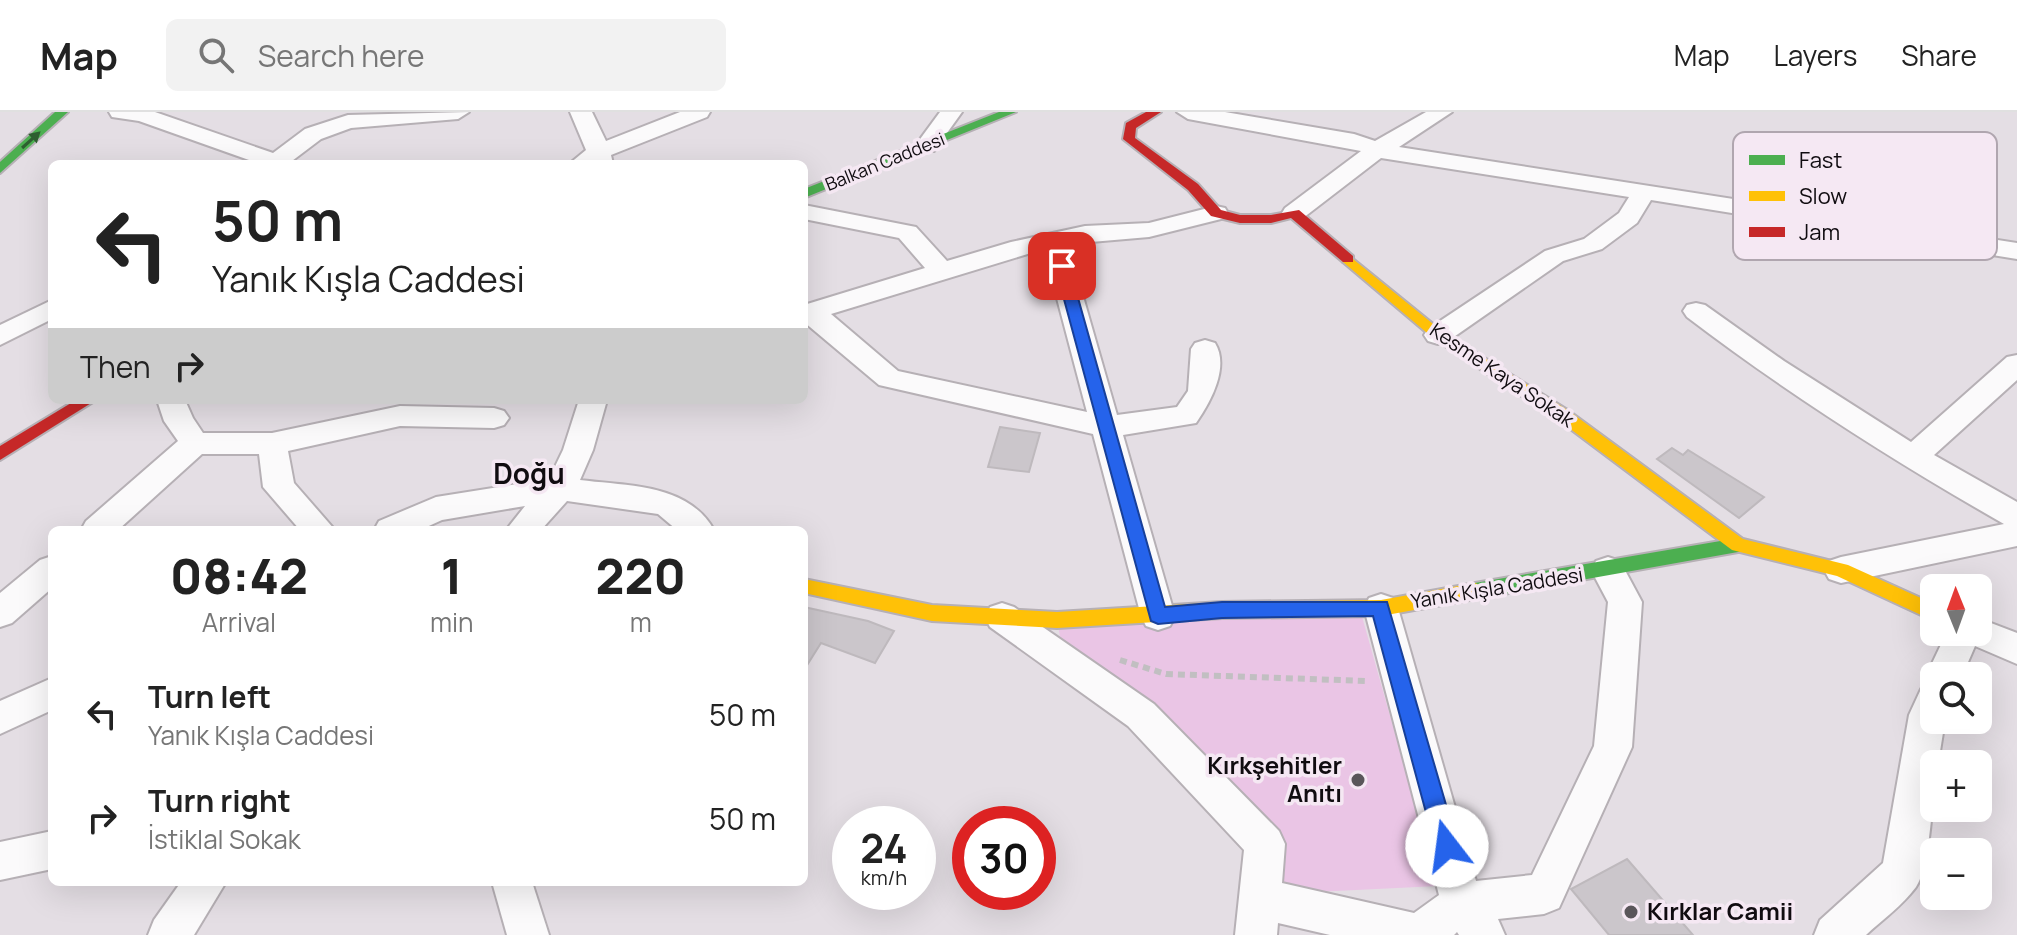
<!DOCTYPE html>
<html lang="en">
<head>
<meta charset="utf-8">
<style>
	body { margin:0; font-family:Manrope,sans-serif; background:#f2f2f2; color:#222; height:100vh; display:flex; flex-direction:column; font-size:30px; white-space:nowrap }
	* { box-sizing:border-box; margin:0 }
	p { font-size:26px; color:#767676 }
	.icon { flex:none; width:44px; height:44px; fill:none; stroke:currentColor; stroke-width:2; stroke-linecap:round; stroke-linejoin:round }
	.map { position:relative; flex:1; overflow:hidden }
	.panel { position:absolute; left:48px; top:414px; width:760px; height:360px; display:flex; flex-direction:column; background:#fff; border-radius:12px; box-shadow:0 8px 32px #0002 }
	.panel>* { flex:none }
	.guide { position:absolute; left:48px; top:48px; width:760px; height:244px; border-radius:12px; box-shadow:0 8px 32px #0002; background:#fff; color:#222; overflow:hidden }
	.needle { width:52px; rotate:359deg }
	.tools { position:absolute; left:1920px; top:462px; display:grid; gap:16px }
	.tools a { display:grid; place-items:center; width:72px; height:72px; border-radius:12px; background:#fff; box-shadow:0 8px 32px #0002; font-size:40px }
	.speed { position:absolute; left:832px; top:694px; display:flex; gap:16px; font-size:40px; font-weight:700; text-align:center }
	.speed>* { display:grid; place-content:center; width:104px; height:104px; border-radius:50%; background:#fff; box-shadow:0 8px 32px #0002; line-height:1 }
	.speed small { font-size:20px; font-weight:400 }
	.speed .limit { border:12px solid #d22; background:#fff; color:#111 }
	.pin { position:absolute; display:grid; place-items:center; width:68px; height:68px; color:#fff; margin:-34px; border-radius:16px; box-shadow:0 4px 12px #0006 }
	.me { position:absolute; width:88px; margin:-44px; rotate:345deg; stroke-linejoin:round; filter:drop-shadow(0 0 6px #0008) }
	.turn { display:flex; align-items:center; gap:28px; height:168px; padding:0 32px; font-size:36px }
	.turn .icon { width:104px; height:104px; stroke-width:2.5 }
	.turn b { display:block; font-size:56px; line-height:68px }
	.then { display:flex; align-items:center; height:76px; padding:0 32px; background:#0003; gap:16px; font-size:30px }
	.eta { display:flex; justify-content:space-evenly; align-items:center; height:136px; text-align:center }
	.eta b { font-size:48px; font-weight:800; line-height:56px }
	ul { padding:0; list-style:none }
	li { display:flex; align-items:center; gap:24px; height:104px; padding:0 32px }
	li div { flex:1 }
	li b { display:block; font-size:30px }
	li em { font-style:normal }
	header { display:flex; align-items:center; gap:48px; box-sizing:border-box; height:112px; padding:0 40px; background:#fff; border-bottom:2px solid #e0e0e0 }
	header strong { font-size:38px }
	nav { display:flex; gap:44px; margin-inline-start:auto; font-size:28px }
	.search { width:560px; height:72px; background:#f2f2f2; display:flex; align-items:center; gap:20px; box-sizing:border-box; padding:0 28px; border-radius:12px; color:#767676; font-size:30px }
	.map>svg:first-child { display:block }
</style>
</head>
<body>
<header>
<strong>Map</strong>
<div class="search"><svg class="icon" aria-label="search" viewBox="0 0 24 24"><circle cx="10" cy="10" r="6"/><path d="M15 15l6 6"/></svg>Search here</div>
<nav><a>Map</a><a>Layers</a><a>Share</a></nav>
</header>
<div class="map">
<svg width="2017" height="823" viewBox="0 0 2017 823">
	<rect width="100%" height="100%" fill="#e4dee4"/>
	<path fill="#eac5e5" d="M1359,494L1438,774L1274,782L1264,710L1062,536L1057,508Z"/>
	<g fill="#cbc6cb" stroke="#beb9bd" stroke-width="2">
		<path d="M1000,315L1040,321L1029,360L988,355Z"/>
		<path d="M1672,336L1683,343L1688,338L1764,385L1739,406L1657,347Z"/>
		<path d="M804,495L868,509L894,519L875,551L821,531L804,558Z"/>
		<path d="M1627,747L1693,823H1609L1571,777Z"/>
	</g>
	<g fill="none" stroke-linecap="round" stroke-linejoin="round">
		<g stroke="#b6b0b5" stroke-width="4">
			<g id="street">
				<path d="M109,0H155L273,41L305,17L348,3L469,0L458,7L351,16L321,27L288,52H260L139,9L112,5Z"/>
				<path d="M570,0H592L606,29L680,0H710L707,5L611,43L613,52H569L586,38Z"/>
				<path d="M940,0H962L934,39H918L915,34Z"/>
				<path d="M1177,0H1225L1354,22L1375,29L1426,0H1452L1399,35L2017,131V147L1651,88L1637,111L1602,137L1563,149L1448,229L1438,232L1428,229L1424,223L1428,217L1545,139L1584,127L1619,101L1629,85L1381,46L1303,106H1285L1282,101L1285,96L1361,39L1188,7Z"/>
				<path d="M804,93L916,115L947,149L1011,130L1085,114L1149,111L1216,94L1225,96L1228,101L1225,106L1149,125L1068,132L1117,303L1177,295L1188,279L1191,237L1195,231L1205,228L1215,231C1230,255 1210,291 1196,311L1123,323L1175,504L1170,514L1158,518L1146,514L1141,504L1093,322L879,273L804,210V193L925,156L899,126L804,107ZM1044,137L1087,300L898,259L831,202Z"/>
				<path d="M52,188V207L0,233V213Z"/>
				<path d="M1696,191L1705,193L1784,249L1911,330L2007,245L2017,243V268L1934,343L2017,390V434L1841,471L1829,467L1824,458L1829,449L1841,445L2004,412C1894,349 1788,282 1687,205L1683,199L1687,193Z"/>
				<path d="M157,288H185L193,306L203,321H272L400,294L494,296L504,299L509,306L504,313L494,316L400,314L288,339L294,371L335,418H300L263,375L259,342H202L118,418H81L86,409L178,329L164,309Z"/>
				<path d="M579,288H607L593,338L580,368C626,374 688,371 714,418H677L658,402L567,389L541,418H506L525,394L442,408L420,418H374L379,409L436,385L549,367L563,338Z"/>
				<path d="M52,444V476L12,511L0,515V481L40,448Z"/>
				<path d="M1608,445L1620,449L1642,490L1632,635L1559,796L1544,802L1498,807L1505,823H1459L1457,820L1454,823H1330L1278,811L1277,823H1235L1244,738L1128,614L990,515L985,505L990,495L1002,491L1014,495L1154,592L1279,719L1285,732L1282,771L1414,801L1439,783L1364,496L1369,486L1381,482L1393,486L1398,496L1476,769L1532,763L1594,634L1608,490L1591,458L1596,449Z"/>
				<path d="M1978,506L2017,521V552L1975,534L1962,564H1934V608H1945L1938,652H1934C1934,678 1930,756 1916,775C1903,793 1882,808 1866,823H1814L1820,808L1883,751L1909,603L1921,577L1931,574L1926,564L1947,520H1978Z"/>
				<path d="M52,566V598L0,622V589Z"/>
				<path d="M52,719V757L0,768V730Z"/>
				<path d="M181,770H226L194,823H148L154,808Z"/>
				<path d="M492,770H532L549,823H507Z"/>
			</g>
		</g>
		<g stroke="#b6b0b5" stroke-width="4">
			<g id="fast">
				<path d="M55,0H68L0,61V50Z"/>
				<path d="M999,0H1016L804,86V77Z"/>
				<path d="M1738,426L1744,428L1747,433L1744,438L1738,440L1475,487L1468,484L1466,479L1468,474L1475,471Z"/>
			</g>
		</g>
		<g stroke="#b6b0b5" stroke-width="4">
			<g id="slow">
				<path d="M1348,143L1443,220L1569,299L1743,427L1848,453L1934,492V509L1837,464L1732,438L1557,307L1433,226L1343,150L1341,147Z"/>
				<path d="M804,467L932,493L1057,500L1222,490L1381,488L1475,471L1482,474L1484,479L1482,484L1475,487L1381,504L1222,506L1057,516L932,509L804,481Z"/>
			</g>
		</g>
		<g stroke="#b6b0b5" stroke-width="4">
			<g id="jam">
				<path d="M1146,0H1161L1136,16L1135,26L1198,72L1221,98L1240,103H1271L1299,98L1353,144V150H1343L1291,106L1271,111H1240L1211,104L1188,78L1123,27L1126,11Z"/>
				<path d="M76,288H96L0,348V334Z"/>
			</g>
		</g>
		<path stroke="#c1bfc1" stroke-width="6" stroke-dasharray="7 5" stroke-linecap="butt" d="M1120,548L1166,562L1368,569"/>
		<use href="#street" fill="#fbfafb" fill-rule="evenodd"/>
		<use href="#fast" fill="#4caf50" fill-rule="evenodd"/>
		<use href="#slow" fill="#ffc107" fill-rule="evenodd"/>
		<use href="#jam" fill="#c62828" fill-rule="evenodd"/>
	</g>
	<defs><path id="oneway-solid" d="M-6-.8H1V-3.2L6.5 0L1 3.2V.8H-6Z" transform="scale(2)"/></defs>
	<use fill="#2e5e30" href="#oneway-solid" transform="translate(31 28) rotate(-42)"/>
	<path fill="#2563eb" stroke="#184099" stroke-width="2" d="M1062,150L1069,154L1165,495L1222,490H1387L1458,734L1455,742L1447,745L1439,742L1435,734L1373,504L1222,506L1158,512L1151,509L1055,154Z"/>
	<g fill="#5a565a" stroke="#f5e8f3" stroke-width="3">
		<circle cx="1358" cy="668" r="8"/>
		<circle cx="1631" cy="800" r="8"/>
	</g>
	<g text-anchor="middle" stroke-width="7" stroke-linejoin="round" paint-order="stroke">
		<g font-size="18" fill="#100c10" stroke="#f5e8f3">
			<text transform="translate(885 50) rotate(-22)" y="6">Balkan Caddesi</text>
		</g>
		<g font-size="20" fill="#100c10" stroke="#f5e8f3">
			<text transform="translate(1502 263) rotate(34)" y="7">Kesme Kaya Sokak</text>
			<text transform="translate(1497 476) rotate(-9)" y="7">Yanık Kışla Caddesi</text>
		</g>
		<g font-size="24" font-weight="bold" fill="#100c10" stroke="#f5e8f3" text-anchor="end">
			<text x="1342" y="662">Kırkşehitler<tspan x="1342" dy="28">Anıtı</tspan></text>
			<text x="1647" y="808" text-anchor="start">Kırklar Camii</text>
		</g>
		<g font-size="28" font-weight="bold" fill="#100c10" stroke="#f5e8f3">
			<text x="529" y="372">Doğu</text>
		</g>
	</g>
	<rect x="1733" y="20" width="264" height="128" rx="12" fill="#f5e8f3" stroke="#b0a6af" stroke-width="2"/>
	<rect x="1749" y="43" width="36" height="10" fill="#4caf50"/>
	<rect x="1749" y="79" width="36" height="10" fill="#ffc107"/>
	<rect x="1749" y="115" width="36" height="10" fill="#c62828"/>
	<g font-size="22" fill="#100c10">
		<text x="1799" y="56">Fast</text>
		<text x="1799" y="92">Slow</text>
		<text x="1799" y="128">Jam</text>
	</g>
</svg>
<div class="tools">
<a><svg class="needle" viewBox="-14 -14 28 28"><path d="M0-13l5 13h-10z" fill="#e53935"/><path d="M0 13l5-13h-10z" fill="#767676"/></svg></a>
<a><svg class="icon" aria-label="search" viewBox="0 0 24 24"><circle cx="10" cy="10" r="6"/><path d="M15 15l6 6"/></svg></a>
<a>+</a>
<a>−</a>
</div>
<div class="speed"><div>24<small>km/h</small></div><div class="limit">30</div></div>
<div class="pin" style="left:1062px;top:154px;background:#d93025"><svg class="icon" aria-label="arrive" viewBox="0 0 24 24"><path d="M6 21V4h12l-3 4 3 4H6"/></svg></div>
<svg class="me" style="left:1447px;top:734px" viewBox="-20 -20 40 40"><circle r="19" fill="#fff"/><path d="M0-13L10 11 0 6-10 11z" fill="#2563eb"/></svg>
<div class="guide">
<div class="turn"><svg class="icon" aria-label="left" viewBox="0 0 24 24"><path d="M17 20v-9H6M10 6l-5 5 5 5"/></svg><div><b>50 m</b>Yanık Kışla Caddesi</div></div>
<div class="then">Then<svg class="icon" aria-label="right" viewBox="0 0 24 24"><path d="M7 20v-9h11M14 6l5 5-5 5"/></svg></div>
</div>
<section class="panel">
<div class="eta">
<div><b>08:42</b><p>Arrival</p></div>
<div><b>1</b><p>min</p></div>
<div><b>220</b><p>m</p></div>
</div>
<ul>
<li><svg class="icon" aria-label="left" viewBox="0 0 24 24"><path d="M17 20v-9H6M10 6l-5 5 5 5"/></svg><div><b>Turn left</b><p>Yanık Kışla Caddesi</p></div><em>50 m</em></li>
<li><svg class="icon" aria-label="right" viewBox="0 0 24 24"><path d="M7 20v-9h11M14 6l5 5-5 5"/></svg><div><b>Turn right</b><p>İstiklal Sokak</p></div><em>50 m</em></li>
</ul>
</section>
</div>
</body>
</html>
